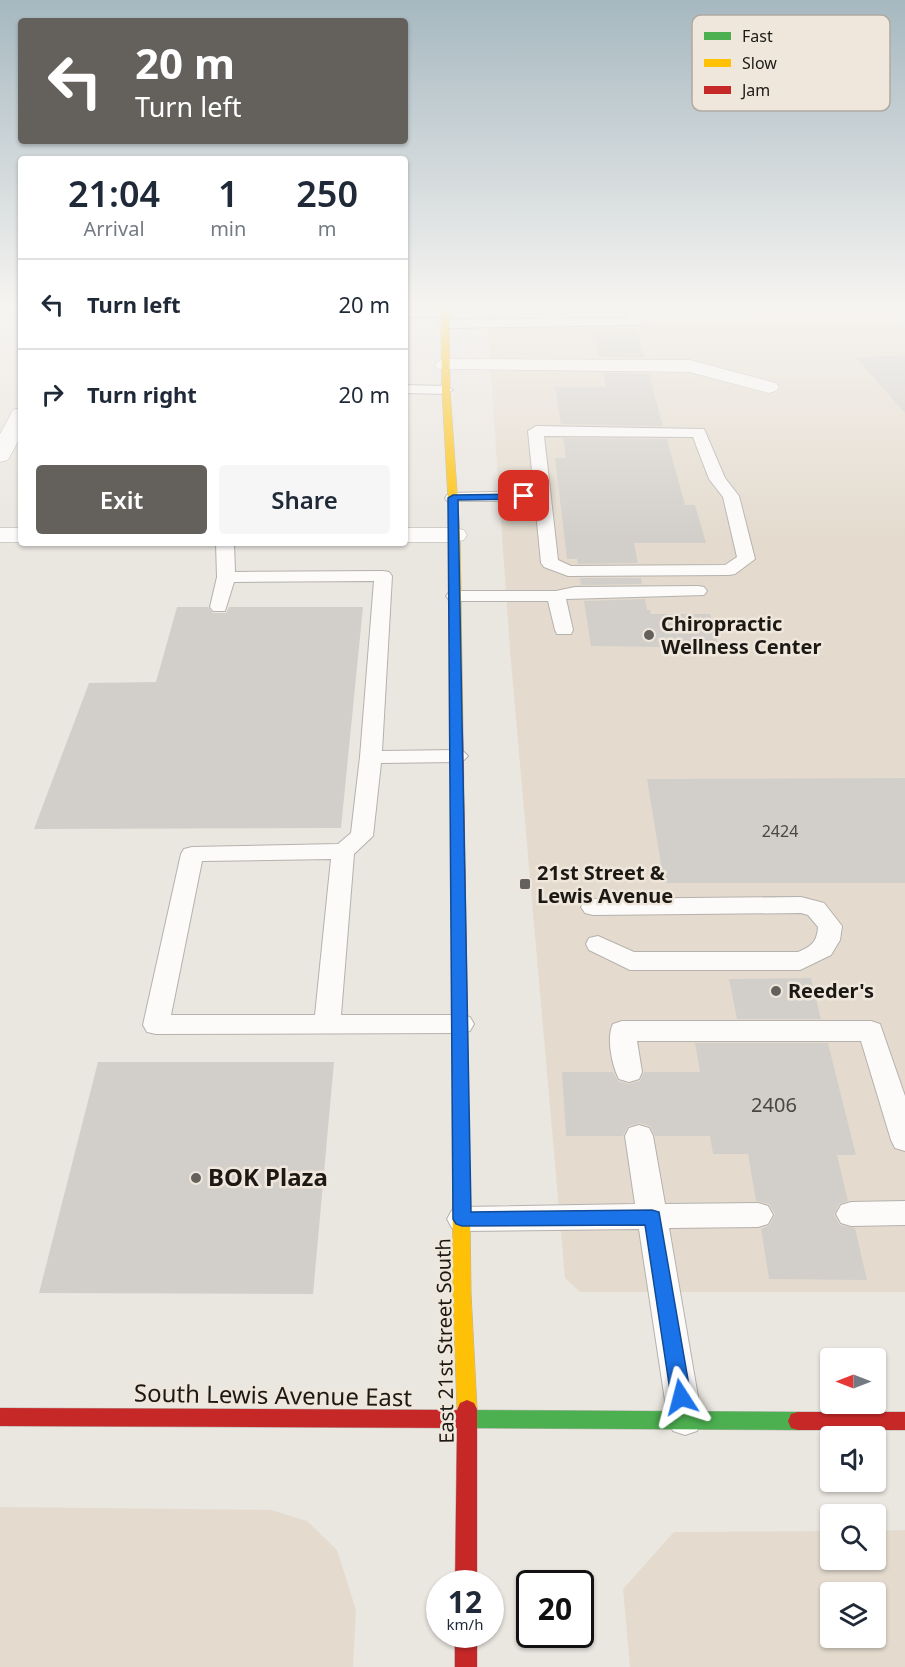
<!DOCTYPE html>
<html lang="en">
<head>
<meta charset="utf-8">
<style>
	body { margin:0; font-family:"Noto Sans",sans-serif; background:#f6f6f7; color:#1f2937; height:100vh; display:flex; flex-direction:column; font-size:22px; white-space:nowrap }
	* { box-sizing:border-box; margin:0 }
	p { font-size:20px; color:#747a83 }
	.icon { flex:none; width:33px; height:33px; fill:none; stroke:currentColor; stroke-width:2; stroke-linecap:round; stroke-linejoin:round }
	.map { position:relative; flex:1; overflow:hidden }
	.drawer { position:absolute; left:18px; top:156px; width:390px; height:390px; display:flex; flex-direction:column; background:#fff; border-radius:6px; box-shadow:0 2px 4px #0004 }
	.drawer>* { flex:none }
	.banner { position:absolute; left:18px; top:18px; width:390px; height:126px; border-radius:6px; box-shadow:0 2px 4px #0004; background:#64615c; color:#fff; overflow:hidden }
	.needle { width:39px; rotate:270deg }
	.fabs { position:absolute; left:820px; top:1348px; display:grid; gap:12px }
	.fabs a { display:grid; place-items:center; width:66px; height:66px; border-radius:6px; background:#fff; box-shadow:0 2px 4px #0004; font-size:30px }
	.speed { position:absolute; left:426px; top:1570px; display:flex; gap:12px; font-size:30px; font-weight:700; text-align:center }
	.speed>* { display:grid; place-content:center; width:78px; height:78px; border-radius:50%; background:#fff; box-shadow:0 2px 4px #0004; line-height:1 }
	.speed small { font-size:15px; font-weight:400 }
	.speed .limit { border:3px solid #111; border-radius:9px; background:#fff; color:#111 }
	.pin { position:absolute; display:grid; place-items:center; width:51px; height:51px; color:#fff; margin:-26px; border-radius:12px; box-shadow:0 3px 9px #0006 }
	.me { position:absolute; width:66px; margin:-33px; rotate:351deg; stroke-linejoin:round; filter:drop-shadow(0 0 4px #0008) }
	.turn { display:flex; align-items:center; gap:21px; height:126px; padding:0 18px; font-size:27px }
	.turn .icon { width:78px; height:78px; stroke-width:2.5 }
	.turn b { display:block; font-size:42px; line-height:51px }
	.eta { display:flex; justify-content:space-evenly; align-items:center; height:102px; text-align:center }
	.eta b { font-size:36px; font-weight:600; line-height:42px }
	.primary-button { display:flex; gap:12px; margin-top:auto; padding:12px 18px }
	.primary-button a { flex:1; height:69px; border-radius:6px; background:#64615c; color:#fff; font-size:24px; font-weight:600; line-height:69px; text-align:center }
	.primary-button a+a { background:#f6f6f7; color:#1f2937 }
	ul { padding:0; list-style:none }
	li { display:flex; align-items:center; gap:18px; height:90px; padding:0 18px; border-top:2px solid #e0e1e3 }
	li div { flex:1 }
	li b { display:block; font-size:22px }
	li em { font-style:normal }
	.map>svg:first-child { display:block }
</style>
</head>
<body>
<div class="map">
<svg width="905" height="1667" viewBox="0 0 905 1667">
	<rect width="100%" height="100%" fill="#eae6e0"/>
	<g fill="#e4dbce" fill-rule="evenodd">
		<path d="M486,305H890L905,328V1292H580L565,1278L510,650Z"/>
		<path d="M0,1507L271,1510L307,1521L337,1550L356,1610L353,1667H0Z"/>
		<path d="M905,1530V1667H630L623,1589L674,1532L831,1531V1560H876V1531ZM831,1593H876V1638H831Z"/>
	</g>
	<g fill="#d2cfca">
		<path d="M593,331H637L644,358L599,357Z"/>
		<path d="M905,355V413L856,358Z"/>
		<path d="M603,373L649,374L663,426L561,424L555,387H606Z"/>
		<path d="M563,438L667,439L685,505H695L706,543H634L638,563L578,564L577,559H567L555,458H566Z"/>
		<path d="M580,578H641L642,584L581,585Z"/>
		<path d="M645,599L647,610H650L651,614H710L719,648L591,646L584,601Z"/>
		<path d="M177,607H208L213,613H226L229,607H363L341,828L34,829L89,683L156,682Z"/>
		<path d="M905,778V883H664L647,779Z"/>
		<path d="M811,978L821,1019H737L729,979Z"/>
		<path d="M695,1043H828L856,1155H837L848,1201L839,1204L834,1215L840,1225L855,1228L867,1280L769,1279L761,1229L770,1225L775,1214L769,1204L756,1201L748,1154H713L710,1136H655L650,1126L640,1123L628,1126L623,1136H566L562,1072H613L618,1081L628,1084L640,1081L644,1072H700Z"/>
		<path d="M98,1062H334L313,1294L39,1293Z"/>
	</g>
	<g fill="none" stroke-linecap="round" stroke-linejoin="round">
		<g stroke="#b5b1ad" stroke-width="2">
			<g id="lane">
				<path d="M625,305H637L642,322L640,325L445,328L438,324L445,320L628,318Z"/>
				<path d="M405,309H445L451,313L445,317H405Z"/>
				<path d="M405,385L446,386L453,390L446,394L405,393Z"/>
				<path d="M536,426L704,429L725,478L739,496L755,559L735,574L729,575L568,576L544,567L541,563L535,501H447L445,498L447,495L453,493L534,491L528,431ZM544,436L693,437L709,479L723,497L737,557L725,565L571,566L558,560Z"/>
				<path d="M216,543H234L235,572L383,571L389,572L392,576L382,751L457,750L464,752L468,756L464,760L457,762L381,763L373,836L354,854L341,1015H461L470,1017L474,1024L470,1031L461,1033L156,1034L147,1032L143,1025L181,854L184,849L192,847L338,844L351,833L360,757L374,581L234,582L225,611H213L210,607L217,577ZM331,859L315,1015H171L202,861Z"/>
				<path d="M698,586L704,587L707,591L704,595L566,599L573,630L571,634H557L555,630L548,601H455L449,600L446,596L449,592L455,591H556L575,587Z"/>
				<path d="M801,897L824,903L842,926L840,940L831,955L800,970H630L589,950L586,944L589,938L598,936L634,952H798C811,947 817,942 818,927L808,915L801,913L593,915L585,913L581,907L585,901L593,899Z"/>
				<path d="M622,1021H871L880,1024L905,1096V1151L895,1148L891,1140L861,1041H637L642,1072L639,1079L629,1082L619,1079C612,1066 606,1037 613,1024Z"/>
				<path d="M639,1125L649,1128L653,1136L665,1204L758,1203L768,1206L773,1215L768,1224L758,1227L669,1228L702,1420L697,1431L685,1435L673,1431L668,1420L639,1229L462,1231L452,1228L447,1219L452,1210L462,1207L635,1204L625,1136L629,1128Z"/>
				<path d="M905,1201V1225L851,1226L841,1223L836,1214L841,1205L851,1202Z"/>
			</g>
		</g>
		<g stroke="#b5b1ad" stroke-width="1">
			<g id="street">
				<path d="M445,359L690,360L776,383L779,387L776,391L769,393L689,372L438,369L435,365L438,361Z"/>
				<path d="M21,408V436L8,460L0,462V434L13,410Z"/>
				<rect x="0" y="528" width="21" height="14"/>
				<path d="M405,528H455L464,530L467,535L464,540L455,542H405Z"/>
			</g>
		</g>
		<g stroke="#b5b1ad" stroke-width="1">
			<path id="fast" d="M466,1410L798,1412L805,1414L808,1421L805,1428L798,1430L466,1428L459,1426L456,1419L459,1412Z"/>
		</g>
		<g stroke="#b5b1ad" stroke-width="1">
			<g id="slow">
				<path d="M441,305H449L450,390L460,535L463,733L457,737L451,733L450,535L442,390Z"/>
				<path d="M460,1047L466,1049L468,1053L471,1294L477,1409L474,1415L467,1418L460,1415L457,1409L453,1294L452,1053L454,1049Z"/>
			</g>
		</g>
		<g stroke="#b5b1ad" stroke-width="1">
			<g id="jam">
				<path d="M457,729L463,733L468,1053L466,1057L460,1059L454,1057L452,1053L451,733Z"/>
				<path d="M467,1400L474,1403L477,1409V1584H455L457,1428L0,1426V1408L457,1410L460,1403Z"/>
				<path d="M798,1412H905V1430H798L791,1428L788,1421L791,1414Z"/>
				<rect x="455" y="1635" width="22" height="32"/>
			</g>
		</g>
		<use href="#lane" fill="#fcfbfa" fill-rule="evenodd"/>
		<use href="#street" fill="#fcfbfa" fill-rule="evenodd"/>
		<use href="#fast" fill="#4caf50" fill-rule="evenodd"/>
		<use href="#slow" fill="#ffc107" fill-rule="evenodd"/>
		<use href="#jam" fill="#c62828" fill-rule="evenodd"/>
	</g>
	<linearGradient id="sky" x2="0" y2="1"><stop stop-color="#a6b8c0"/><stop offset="0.57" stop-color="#f6f4f1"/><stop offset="1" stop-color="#f6f4f1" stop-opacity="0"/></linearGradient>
	<rect width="905" height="538" fill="url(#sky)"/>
	<path fill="#1a73e8" stroke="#114b97" stroke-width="1.5" d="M524,494H527V499L458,500L471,1212L652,1210L659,1212L691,1397L688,1404L681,1406L674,1404L671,1397L645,1225L462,1226L456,1224L453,1219L448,498L453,495Z"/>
	<g fill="#64615c" stroke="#efe7db" stroke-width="2">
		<circle cx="649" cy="635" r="6"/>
		<rect x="519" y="878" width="12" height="12" rx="3"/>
		<circle cx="776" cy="991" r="6"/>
		<circle cx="196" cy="1178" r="6"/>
	</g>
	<g text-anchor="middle" stroke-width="5" stroke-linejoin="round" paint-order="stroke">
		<g font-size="16" fill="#4a4642">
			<text x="780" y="837">2424</text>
		</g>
		<g font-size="20" font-weight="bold" fill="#1c1915" stroke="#efe7db" text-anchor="start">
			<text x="661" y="631">Chiropractic<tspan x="661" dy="23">Wellness Center</tspan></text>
			<text x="537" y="880">21st Street &amp;<tspan x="537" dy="23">Lewis Avenue</tspan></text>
			<text x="788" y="998">Reeder's</text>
		</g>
		<g font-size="20" fill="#4a4642">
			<text x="774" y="1112">2406</text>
		</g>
		<g font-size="20" fill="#1c1915" stroke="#efe7db">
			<text transform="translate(445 1341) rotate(-91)" y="7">East 21st Street South</text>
		</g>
		<g font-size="24" font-weight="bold" fill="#1c1915" stroke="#efe7db" text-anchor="start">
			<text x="208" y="1186">BOK Plaza</text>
		</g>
		<g font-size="24" fill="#1c1915" stroke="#efe7db">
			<text transform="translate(273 1396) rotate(1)" y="8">South Lewis Avenue East</text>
		</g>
	</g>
	<rect x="692" y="15" width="198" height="96" rx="9" fill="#efe7db" stroke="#b0a9a0" stroke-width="1.5"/>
	<rect x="704" y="32" width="27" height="8" fill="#4caf50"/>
	<rect x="704" y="59" width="27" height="8" fill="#ffc107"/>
	<rect x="704" y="86" width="27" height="8" fill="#c62828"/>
	<g font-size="16" fill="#1c1915">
		<text x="742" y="42">Fast</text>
		<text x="742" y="69">Slow</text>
		<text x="742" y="96">Jam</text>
	</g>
</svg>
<div class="fabs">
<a><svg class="needle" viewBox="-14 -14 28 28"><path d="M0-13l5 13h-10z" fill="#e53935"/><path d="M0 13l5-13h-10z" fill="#747a83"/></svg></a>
<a><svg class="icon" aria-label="sound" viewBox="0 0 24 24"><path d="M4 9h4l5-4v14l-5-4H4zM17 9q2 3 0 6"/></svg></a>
<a><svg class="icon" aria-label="search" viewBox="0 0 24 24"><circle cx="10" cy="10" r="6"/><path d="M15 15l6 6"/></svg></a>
<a><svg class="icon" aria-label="layers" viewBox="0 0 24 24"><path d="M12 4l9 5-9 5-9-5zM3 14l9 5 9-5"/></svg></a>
</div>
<div class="speed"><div>12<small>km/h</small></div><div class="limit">20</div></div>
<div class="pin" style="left:524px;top:496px;background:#d93025"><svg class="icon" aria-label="arrive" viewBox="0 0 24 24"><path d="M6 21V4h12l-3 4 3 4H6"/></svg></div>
<svg class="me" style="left:681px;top:1397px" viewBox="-20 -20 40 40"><path d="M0-17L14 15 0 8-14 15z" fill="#1a73e8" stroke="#fff" stroke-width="4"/></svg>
<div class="banner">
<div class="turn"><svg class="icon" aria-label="left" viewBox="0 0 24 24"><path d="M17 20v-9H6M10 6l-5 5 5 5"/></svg><div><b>20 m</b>Turn left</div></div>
</div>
<section class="drawer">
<div class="eta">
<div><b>21:04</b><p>Arrival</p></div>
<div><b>1</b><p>min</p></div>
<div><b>250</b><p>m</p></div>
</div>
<ul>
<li><svg class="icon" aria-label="left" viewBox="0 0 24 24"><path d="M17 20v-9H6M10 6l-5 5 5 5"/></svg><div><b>Turn left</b></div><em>20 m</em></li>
<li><svg class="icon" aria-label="right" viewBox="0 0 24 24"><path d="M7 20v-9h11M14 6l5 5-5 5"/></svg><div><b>Turn right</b></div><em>20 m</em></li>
</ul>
<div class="primary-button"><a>Exit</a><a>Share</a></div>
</section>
</div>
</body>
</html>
